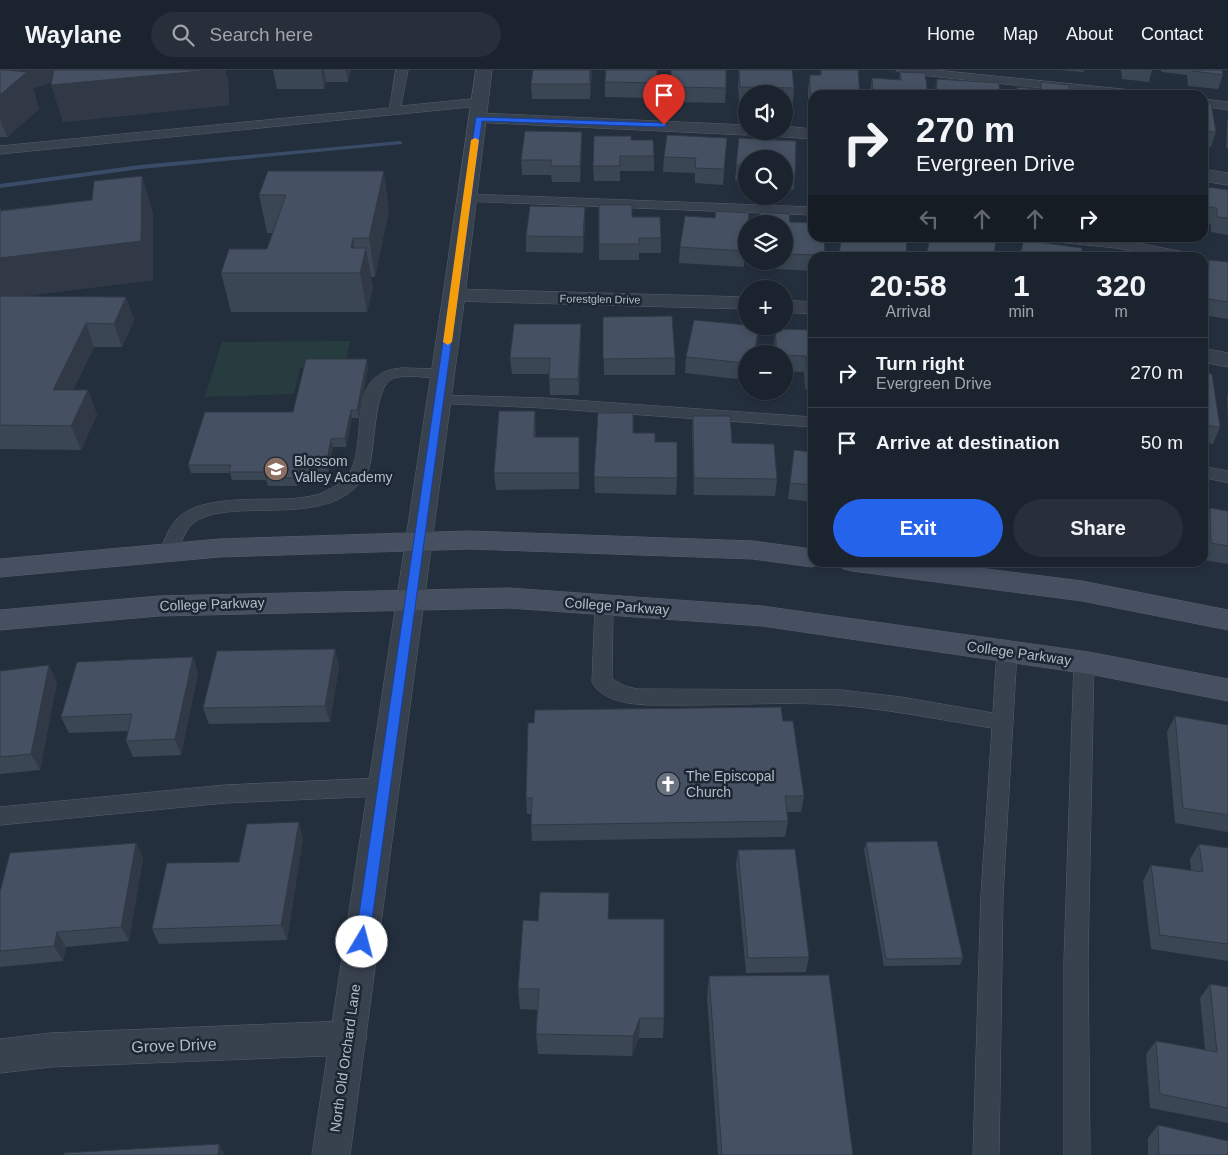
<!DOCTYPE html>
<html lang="en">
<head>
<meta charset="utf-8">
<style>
	body { margin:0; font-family:Arial,sans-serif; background:#282f3a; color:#f1f3f6; height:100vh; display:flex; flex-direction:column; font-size:19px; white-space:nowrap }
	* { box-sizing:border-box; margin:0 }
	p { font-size:16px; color:#a0a4aa }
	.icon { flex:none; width:28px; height:28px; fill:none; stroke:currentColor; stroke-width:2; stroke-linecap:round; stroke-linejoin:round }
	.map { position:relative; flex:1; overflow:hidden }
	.panel { position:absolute; left:808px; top:182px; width:400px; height:315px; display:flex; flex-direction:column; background:#1b232e; border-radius:15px; box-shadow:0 2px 8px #0003,0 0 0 1px #39404a }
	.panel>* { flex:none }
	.banner { position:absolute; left:808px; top:20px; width:400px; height:152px; border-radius:15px; box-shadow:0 2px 8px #0003,0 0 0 1px #39404a; background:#1b232e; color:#f1f3f6; overflow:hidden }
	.fabs { position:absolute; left:738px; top:15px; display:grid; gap:10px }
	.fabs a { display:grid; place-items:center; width:55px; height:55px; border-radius:50%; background:#1b232e; box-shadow:0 2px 8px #0003,0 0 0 1px #39404a; font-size:25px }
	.pin { position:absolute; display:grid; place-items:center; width:42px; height:42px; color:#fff; margin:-51px -21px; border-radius:50% 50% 50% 0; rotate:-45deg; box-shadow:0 0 5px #0007 }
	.pin .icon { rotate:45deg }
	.me { position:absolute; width:55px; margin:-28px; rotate:8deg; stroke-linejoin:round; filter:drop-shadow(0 0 4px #0008) }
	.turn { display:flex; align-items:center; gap:18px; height:105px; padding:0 25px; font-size:22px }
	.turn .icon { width:65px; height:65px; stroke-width:2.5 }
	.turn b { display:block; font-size:35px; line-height:42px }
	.lanes { display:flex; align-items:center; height:48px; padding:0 25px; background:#0003; justify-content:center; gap:25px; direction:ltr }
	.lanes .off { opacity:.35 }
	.eta { display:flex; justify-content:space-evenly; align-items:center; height:85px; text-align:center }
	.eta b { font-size:30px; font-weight:800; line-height:35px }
	.action { display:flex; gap:10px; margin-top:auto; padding:10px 25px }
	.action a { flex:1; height:58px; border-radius:30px; background:#2563eb; color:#fff; font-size:20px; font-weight:800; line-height:58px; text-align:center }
	.action a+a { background:#282f3a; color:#f1f3f6 }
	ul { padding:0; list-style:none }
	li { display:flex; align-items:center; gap:15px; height:70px; padding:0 25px; border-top:1px solid #39404a }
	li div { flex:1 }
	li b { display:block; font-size:19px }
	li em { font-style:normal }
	header { display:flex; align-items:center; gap:30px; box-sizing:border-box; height:70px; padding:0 25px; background:#1b232e; border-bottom:1px solid #39404a }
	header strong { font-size:24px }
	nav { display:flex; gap:28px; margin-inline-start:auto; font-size:18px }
	.search { width:350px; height:45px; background:#282f3a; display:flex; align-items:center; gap:12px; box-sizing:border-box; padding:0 18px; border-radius:28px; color:#a0a4aa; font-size:19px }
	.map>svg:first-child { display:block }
</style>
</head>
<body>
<header>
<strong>Waylane</strong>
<div class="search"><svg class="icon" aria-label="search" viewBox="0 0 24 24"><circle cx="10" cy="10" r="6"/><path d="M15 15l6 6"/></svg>Search here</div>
<nav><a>Home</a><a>Map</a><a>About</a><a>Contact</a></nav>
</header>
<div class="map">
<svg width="1228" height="1085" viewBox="0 0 1228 1085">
	<rect width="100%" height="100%" fill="#242f3e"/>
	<path fill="#263c3f" d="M350,271L345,295L300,298L294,324L205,327L222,272Z"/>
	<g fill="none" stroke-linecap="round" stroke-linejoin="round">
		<path fill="#394c67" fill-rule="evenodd" d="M400,71L402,72V74L140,99L0,118V114L140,95Z"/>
		<g stroke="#565f6c" stroke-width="1">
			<g id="service">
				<path d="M396,0H408L401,36L480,28L486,32L480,36L0,84V76L389,38Z"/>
				<path d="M896,0H935L1141,21L1147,25H1107L902,3Z"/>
				<path d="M1202,29L1228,32V40L1202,36Z"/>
				<path d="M467,124L812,137V145L462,131L460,128L462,125Z"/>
				<path d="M1050,168C1097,161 1148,176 1195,184L1202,188H1169L1116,178L1057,172Z"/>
				<path d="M402,298L443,299L448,301L451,304L448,307L443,309C428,308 408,304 394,308C371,316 377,383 367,403C362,413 354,419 346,425C304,453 222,428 192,454C183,463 181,477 174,487L168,489L162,487L159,483C164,471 169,456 179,447C201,426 257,430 286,429C301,428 317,427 330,419C337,415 346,410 350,402C369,367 343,302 402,298Z"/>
				<path d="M439,325L544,328L812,347V357L544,338L433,333L431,330L433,327Z"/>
				<path d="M1202,396L1228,401V413L1202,407Z"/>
				<path d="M604,529L611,531L613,536L612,609L625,616L637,619L841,620L901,627L993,643L997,581L1000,576L1007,574L1014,576L1017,581L1003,825L999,1085H973L981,825L992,658C935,649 879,637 822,634C767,632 712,636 657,635C636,635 603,633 592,612L595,536L597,531Z"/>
				<path d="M1084,585L1091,587L1094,592L1088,890L1090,1085H1064V890L1074,592L1077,587Z"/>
				<path d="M383,708L390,711L394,717L390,723L383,726L225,733L0,755V737L225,715Z"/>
			</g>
		</g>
		<g stroke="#565f6c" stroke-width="1">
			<g id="minor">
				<path d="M478,43L746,55V61H754L746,65L472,52L469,48L472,44Z"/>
				<path d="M784,56L812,59V69L772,66L766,65L763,61H784Z"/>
				<path d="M1202,99L1228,103V115L1202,111Z"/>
				<path d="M454,219L746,227V239L454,231L446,230L443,225L446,220Z"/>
				<path d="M784,230L812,232V244L784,242Z"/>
				<path d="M1202,278L1228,283V297L1202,292Z"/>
				<path d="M349,951L362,956L367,968L362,980L349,985L51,997L0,1003V969L51,963Z"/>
			</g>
		</g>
		<g stroke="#565f6c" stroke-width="1">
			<path id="tertiary" d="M476,0H492L465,225L350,1085H312L443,225Z"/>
		</g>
		<g stroke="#565f6c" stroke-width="1">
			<g id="secondary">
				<path d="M470,461L753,471L812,479V492H823L812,497L753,489L470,479L219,487L0,507V489L219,469Z"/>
				<path d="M839,492H931L1082,511L1228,540V560L1082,531L852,501L843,499Z"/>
				<path d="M509,518L762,536L1089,582L1228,609V631L1089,604L762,556L509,538L159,546L0,560V540L159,526Z"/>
			</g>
		</g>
		<use href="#service" fill="#38414e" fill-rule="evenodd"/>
		<use href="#minor" fill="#38414e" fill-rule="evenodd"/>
		<use href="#tertiary" fill="#38414e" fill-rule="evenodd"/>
		<use href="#secondary" fill="#465061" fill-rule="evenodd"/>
	</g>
	<g fill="#3b4654">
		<path d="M0,0H225L228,11L229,35L63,52L52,12L33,18L39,39L7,67H0Z"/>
		<path d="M273,0H351L348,12H326L324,19H277Z"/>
		<path d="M533,0H592L590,29H532L531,14Z"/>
		<path d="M657,0V28L605,27V12Z"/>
		<path d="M671,0L726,18L725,33L670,32Z"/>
		<path d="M739,0H792L794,18L793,33L784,32V24H746V32H739L738,15Z"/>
		<path d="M821,0L860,25H812V38L808,37V19L810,5H820Z"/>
		<path d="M1060,0H1084L1083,2Z"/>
		<path d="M1121,0H1152L1149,12L1122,9Z"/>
		<path d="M1161,0H1222L1223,5L1218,19L1188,16L1187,5L1162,2Z"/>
		<path d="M900,2L928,25H870L872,8L899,10Z"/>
		<path d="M937,9L1000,25H934Z"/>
		<path d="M1202,32L1216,62L1211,77L1202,76Z"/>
		<path d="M1228,48V78H1226L1227,52Z"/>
		<path d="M727,68L723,115L695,113V103L663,102L664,87Z"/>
		<path d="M739,68L796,71L795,105L794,120L784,119V89H746V111L735,110Z"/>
		<path d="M631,70L654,86V101H620V111H594L593,96Z"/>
		<path d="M810,74L812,75V114L810,113L808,90Z"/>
		<path d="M582,77L580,112H552L551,105H522L521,90Z"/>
		<path d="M268,101L389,140L375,207H371L373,217L367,242H231L221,203L267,179L273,163H267L259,125Z"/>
		<path d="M142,106L153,144V210L23,226L126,227L134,250L122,277H94L73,320L97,344L81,380L0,379V137L1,140L92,130Z"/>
		<path d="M1202,116L1228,120V165L1211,162V154L1202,152Z"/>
		<path d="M585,137V152L583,183L526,182V166Z"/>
		<path d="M760,142L789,144L790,152L812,153V168H824L825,188H812V201L759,198V191H784V154H759Z"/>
		<path d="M632,147L661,168V183H639V190H599V174Z"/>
		<path d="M930,168L994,188H926Z"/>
		<path d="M746,169L744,197L679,193L680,177Z"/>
		<path d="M1023,170L1082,188H1019Z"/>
		<path d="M1209,190L1228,192V249L1202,245V198L1206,199Z"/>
		<path d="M603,247L675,288V305H604Z"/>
		<path d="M581,254V271L579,325H550L549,304H512L510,288Z"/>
		<path d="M775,259L812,260V320L805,319L804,302L784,301V284H774V275Z"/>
		<path d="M757,273L746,284V310L685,303L686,287Z"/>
		<path d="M368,297L359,348H352L346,377H333L328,403H301L297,416H268L266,410H232L230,403H191L188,395L293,342Z"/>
		<path d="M1202,303L1220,357L1213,374L1202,372Z"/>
		<path d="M1228,324V352L1227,327Z"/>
		<path d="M693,346L732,373L777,409L775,426L694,425L692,362Z"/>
		<path d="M536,357V367L579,383V419L496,420L494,403Z"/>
		<path d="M633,363L655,372L677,408L676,425L595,423L594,407Z"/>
		<path d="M794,380L812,382V432L788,429Z"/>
		<path d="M1210,438L1228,441V494L1204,490L1203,455Z"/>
		<path d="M335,579L339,596L330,652L209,654L203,638Z"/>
		<path d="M193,587L198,603L181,685L133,687L126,671L129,661L69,663L61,647Z"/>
		<path d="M0,601L57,612L40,700L0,704Z"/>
		<path d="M1175,646L1228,655V762L1175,753L1167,662Z"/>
		<path d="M783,651L804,726L801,742H787L788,751L785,767L532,771L531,755V744H527L526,728Z"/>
		<path d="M303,768L287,870L159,874L152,859L239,792Z"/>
		<path d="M866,772L963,888L960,895L884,896L864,780Z"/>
		<path d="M136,773L143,788L129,871L66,877L63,891L0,897V822Z"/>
		<path d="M1199,774L1228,778V891L1151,879L1143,811L1151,795L1191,801L1190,789Z"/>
		<path d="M738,780L809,887L806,902L746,903L736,795Z"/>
		<path d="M609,849L664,948L663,968H639L632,986L538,984L536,964L537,940L520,939L518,919L538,851Z"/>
		<path d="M709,906L853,1085H718L707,927Z"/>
		<path d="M1210,914L1228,917V1053L1150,1038L1146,984L1156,971L1205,980L1200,928Z"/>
		<path d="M1158,1055L1228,1085H1148V1068Z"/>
	</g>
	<g fill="#303945">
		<path d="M0,0H94L33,18L39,39L7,67L0,49Z"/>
		<path d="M212,0H225L228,11L229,35L63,52L51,15Z"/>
		<path d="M321,0H324L326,12L324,19Z"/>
		<path d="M346,0H351L348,12Z"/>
		<path d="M590,0H592L590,29Z"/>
		<path d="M582,62V77L580,112V96Z"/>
		<path d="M384,101L389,140L375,207L369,168Z"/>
		<path d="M142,106L153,144V210L0,229V188Z"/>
		<path d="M585,137V152L583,183V167Z"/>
		<path d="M353,168L359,203L351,178Z"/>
		<path d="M366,178L373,217L367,242L360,203Z"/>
		<path d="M126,227L134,250L122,277L114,254Z"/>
		<path d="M86,253L94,277L62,343L53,320Z"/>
		<path d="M581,254V271L579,325L578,309Z"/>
		<path d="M759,257L756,284H754Z"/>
		<path d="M367,289L368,297L359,348L357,340Z"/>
		<path d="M88,320L97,344L81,380L71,356Z"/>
		<path d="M351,340L352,348L346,377L345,368Z"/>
		<path d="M535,341L536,357L535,383L534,367Z"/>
		<path d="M331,369L333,377L328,403L326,394Z"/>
		<path d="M299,394L301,403L297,416L295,408Z"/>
		<path d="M335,579L339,596L330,652L325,636Z"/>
		<path d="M193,587L198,603L181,685L175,669Z"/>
		<path d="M49,595L57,612L40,700L31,684Z"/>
		<path d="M299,752L303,768L287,870L281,855Z"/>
		<path d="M136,773L143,788L129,871L121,857Z"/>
		<path d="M57,862L66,877L63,891L54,876Z"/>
		<path d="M640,948L639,968L632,986L633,966Z"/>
		<path d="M219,1074L225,1085H218Z"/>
	</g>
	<g fill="#455162" stroke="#303945">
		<path d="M0,0H7L27,2L0,25Z"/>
		<path d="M54,0H212L51,15Z"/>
		<path d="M533,0H590V14H531Z"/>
		<path d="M606,0H657V13L605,12Z"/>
		<path d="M671,0H726V18L671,17Z"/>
		<path d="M739,0H792L794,18L740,17Z"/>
		<path d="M821,0H858L860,25L810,23V5H821Z"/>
		<path d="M1193,0H1222L1223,5L1193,1Z"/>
		<path d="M900,2L925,3L928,25H873L872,8L901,10Z"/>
		<path d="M937,9L999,13L1000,25H937Z"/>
		<path d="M1041,12L1069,15V25H1016L1017,17L1041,19Z"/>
		<path d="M1112,22L1138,25H1112Z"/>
		<path d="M1202,32L1211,33L1216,62L1202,61Z"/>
		<path d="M525,61L582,62L580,96H551V90H521Z"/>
		<path d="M667,65L727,68L724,99L695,98L696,88L664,87Z"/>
		<path d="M594,66H631V70H653L654,86H620V96H593Z"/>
		<path d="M739,68L796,71L795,105L784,104V89H746V95H736Z"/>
		<path d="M810,74L812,75V98H811Z"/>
		<path d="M268,101H384L369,168H353L351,178H366L360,203H221L229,179H267L286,125H259Z"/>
		<path d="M142,106L141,171L0,188V141L92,130L94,111Z"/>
		<path d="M1202,116L1228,120V148L1217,147V138L1202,136Z"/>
		<path d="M599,135H632V147H660L661,168H639V174H599Z"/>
		<path d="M530,136L585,137L583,167L526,166Z"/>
		<path d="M716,141L749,143L748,154H746V167L745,181L680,177L685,146L715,148Z"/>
		<path d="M760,142L789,144L790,152L812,153V168H824L825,185L784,184V154H760Z"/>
		<path d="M841,168H907L906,188H847L839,187Z"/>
		<path d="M930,168H984L996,169L994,188H943L944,185L927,182Z"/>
		<path d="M1023,170L1082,178V188H1021Z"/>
		<path d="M1099,185L1115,188H1099Z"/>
		<path d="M1209,190L1228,192V232L1202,228V198L1209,199Z"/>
		<path d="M0,226L126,227L114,254L86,253L53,320H88L71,356L0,355Z"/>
		<path d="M672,246L675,288L603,289V247Z"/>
		<path d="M694,250L746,255V256L759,257L754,284H746V293L686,287Z"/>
		<path d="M514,254H581L578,309H549L550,288H510Z"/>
		<path d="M775,259L812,260V303H808L806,286L784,285V284H777Z"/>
		<path d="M306,289H367L357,340H351L345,368L331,369L326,394H299L295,408H266L267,402H229L231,395H188L205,342H293Z"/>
		<path d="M1202,303L1212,304L1220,357L1202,355Z"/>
		<path d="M499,341H535L534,367H579V403H494Z"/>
		<path d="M598,343H633V363H655V372H677V408L594,407Z"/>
		<path d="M693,346H730L732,373L774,374L777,409L694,408Z"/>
		<path d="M794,380L812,382V415L790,413Z"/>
		<path d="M1210,438L1228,441V476L1211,473Z"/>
		<path d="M335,579L325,636L203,638L217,581Z"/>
		<path d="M193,587L175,669L126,671L132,644L61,647L77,592Z"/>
		<path d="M49,595L31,684L0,687V601Z"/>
		<path d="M781,637L783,651H793L804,726H785L788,751L531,755L532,728H526L528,653H534L535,640Z"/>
		<path d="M1175,646L1228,655V745L1183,738Z"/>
		<path d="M299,752L281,855L152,859L167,793L239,792L247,754Z"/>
		<path d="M937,771L963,888L886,889L866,772Z"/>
		<path d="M136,773L121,857L57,862L54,876L0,881V822L10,783Z"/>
		<path d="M1199,774L1228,778V874L1160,865L1151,795L1203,802Z"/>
		<path d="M795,779L809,887L748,888L738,780Z"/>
		<path d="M540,822L609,823L608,849H664V948H640L633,966L536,964L539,919H518L523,850L538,851Z"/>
		<path d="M829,905L853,1085H722L709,906Z"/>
		<path d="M1210,914L1228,917V1038L1160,1024L1156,971L1217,982Z"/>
		<path d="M1158,1055L1228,1071V1085H1159Z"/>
		<path d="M219,1074L218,1085H64V1083Z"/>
	</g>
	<path fill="#2563eb" stroke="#184099" d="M476,47L664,53L667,55L664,57L482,51L369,872L367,876L362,878L357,876L355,872Z"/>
	<path fill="#f59e0b" d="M475,68L479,70L452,272L448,275L443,272L471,70Z"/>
	<defs>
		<g id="school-disc" transform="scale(1.25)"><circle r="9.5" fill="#8d6e63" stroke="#1d2633"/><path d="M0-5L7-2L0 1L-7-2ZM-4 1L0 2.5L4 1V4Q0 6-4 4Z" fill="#fff"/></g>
		<g id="church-disc" transform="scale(1.25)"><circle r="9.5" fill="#6b7280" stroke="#1d2633"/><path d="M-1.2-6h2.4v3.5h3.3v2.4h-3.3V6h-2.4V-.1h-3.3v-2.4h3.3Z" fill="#fff"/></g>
	</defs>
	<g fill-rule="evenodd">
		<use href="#school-disc" x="276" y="399"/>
		<use href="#church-disc" x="668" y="714"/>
	</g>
	<g text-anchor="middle" stroke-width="5" stroke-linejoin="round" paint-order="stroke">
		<g font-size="11" fill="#b4bcc9" stroke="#1d2633">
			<text transform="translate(600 229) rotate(1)" y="4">Forestglen Drive</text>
		</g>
		<g font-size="14" fill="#b4bcc9" stroke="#1d2633" text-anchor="start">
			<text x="294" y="396">Blossom<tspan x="294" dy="16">Valley Academy</tspan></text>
			<text x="686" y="711">The Episcopal<tspan x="686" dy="16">Church</tspan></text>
		</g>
		<g font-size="14" fill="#b4bcc9" stroke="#1d2633">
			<text transform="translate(212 534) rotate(-2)" y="5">College Parkway</text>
			<text transform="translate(617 536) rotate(4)" y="5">College Parkway</text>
			<text transform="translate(1019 583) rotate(8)" y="5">College Parkway</text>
			<text transform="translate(345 988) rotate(-82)" y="5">North Old Orchard Lane</text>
		</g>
		<g font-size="16" fill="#b4bcc9" stroke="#1d2633">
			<text transform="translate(174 975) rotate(-2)" y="6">Grove Drive</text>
		</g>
	</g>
</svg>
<div class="fabs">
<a><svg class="icon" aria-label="sound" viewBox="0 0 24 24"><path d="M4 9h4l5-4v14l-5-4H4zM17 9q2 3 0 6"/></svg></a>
<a><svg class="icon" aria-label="search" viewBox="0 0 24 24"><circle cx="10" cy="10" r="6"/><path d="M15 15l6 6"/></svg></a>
<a><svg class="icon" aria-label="layers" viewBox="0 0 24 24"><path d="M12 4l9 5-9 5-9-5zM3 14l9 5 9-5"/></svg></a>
<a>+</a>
<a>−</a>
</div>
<div class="pin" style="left:664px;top:55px;background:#d93025"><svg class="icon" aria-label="arrive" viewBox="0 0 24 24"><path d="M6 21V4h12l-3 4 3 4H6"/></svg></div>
<svg class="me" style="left:362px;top:872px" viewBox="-20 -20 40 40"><circle r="19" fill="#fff"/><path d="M0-13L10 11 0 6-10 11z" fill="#2563eb"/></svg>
<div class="banner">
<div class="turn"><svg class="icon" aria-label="right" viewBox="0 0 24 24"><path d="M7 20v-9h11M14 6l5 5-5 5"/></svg><div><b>270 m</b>Evergreen Drive</div></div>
<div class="lanes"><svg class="icon off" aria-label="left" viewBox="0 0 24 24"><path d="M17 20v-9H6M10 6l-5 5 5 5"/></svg><svg class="icon off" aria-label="ahead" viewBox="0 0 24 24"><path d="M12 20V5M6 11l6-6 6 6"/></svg><svg class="icon off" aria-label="ahead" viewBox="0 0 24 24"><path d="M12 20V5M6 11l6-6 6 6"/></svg><svg class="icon" aria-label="right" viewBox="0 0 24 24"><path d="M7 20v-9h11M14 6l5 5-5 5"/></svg></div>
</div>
<section class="panel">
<div class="eta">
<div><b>20:58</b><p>Arrival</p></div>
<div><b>1</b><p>min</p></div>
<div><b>320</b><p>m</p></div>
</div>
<ul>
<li><svg class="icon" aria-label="right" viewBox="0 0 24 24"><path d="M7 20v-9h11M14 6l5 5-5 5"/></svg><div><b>Turn right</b><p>Evergreen Drive</p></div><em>270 m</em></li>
<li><svg class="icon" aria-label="arrive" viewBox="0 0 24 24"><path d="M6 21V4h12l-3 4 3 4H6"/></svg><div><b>Arrive at destination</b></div><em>50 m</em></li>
</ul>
<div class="action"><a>Exit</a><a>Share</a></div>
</section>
</div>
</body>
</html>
